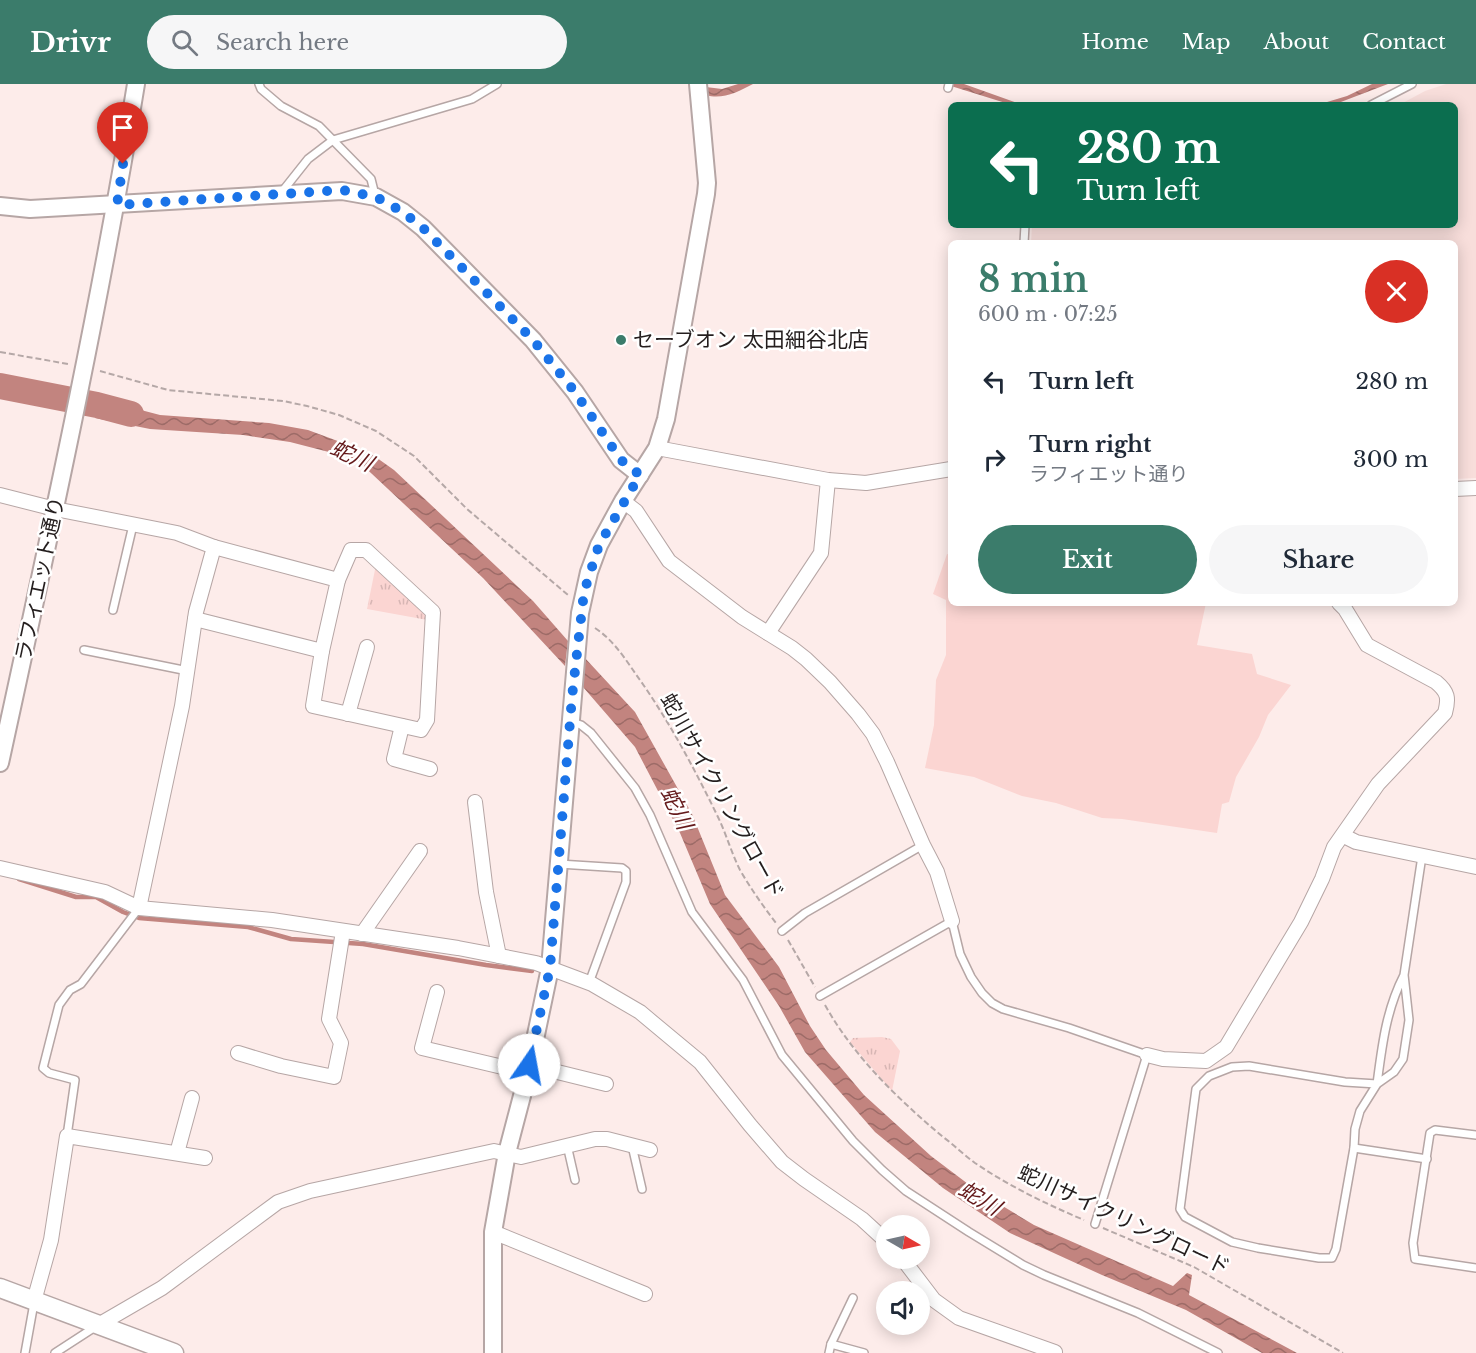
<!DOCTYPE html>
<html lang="en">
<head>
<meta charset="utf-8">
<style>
	body { margin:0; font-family:"Libre Baskerville","Noto Sans JP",serif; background:#f6f6f7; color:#1f2937; height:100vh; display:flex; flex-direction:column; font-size:22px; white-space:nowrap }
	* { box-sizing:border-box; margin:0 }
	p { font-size:20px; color:#747a83 }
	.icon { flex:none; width:33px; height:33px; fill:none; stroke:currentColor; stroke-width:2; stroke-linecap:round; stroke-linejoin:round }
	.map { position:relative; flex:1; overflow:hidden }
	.sheet { position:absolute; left:948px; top:156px; width:510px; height:366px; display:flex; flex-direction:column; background:#fff; border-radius:9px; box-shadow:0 3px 15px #0003 }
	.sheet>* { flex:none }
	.banner { position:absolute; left:948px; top:18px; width:510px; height:126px; border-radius:9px; box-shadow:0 3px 15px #0003; background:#0b6e4f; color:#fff; overflow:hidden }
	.needle { width:39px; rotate:99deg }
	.controls { position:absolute; left:876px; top:1131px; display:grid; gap:12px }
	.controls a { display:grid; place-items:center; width:54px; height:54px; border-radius:50%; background:#fff; box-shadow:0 3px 15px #0003; font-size:30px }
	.pin { position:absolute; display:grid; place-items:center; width:51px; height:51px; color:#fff; margin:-62px -26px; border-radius:50% 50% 50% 0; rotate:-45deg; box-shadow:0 0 6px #0007 }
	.pin .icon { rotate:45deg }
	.me { position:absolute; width:66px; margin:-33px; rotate:12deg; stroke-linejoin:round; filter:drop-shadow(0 0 4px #0008) }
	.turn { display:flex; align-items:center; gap:21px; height:126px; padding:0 30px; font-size:27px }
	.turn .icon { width:78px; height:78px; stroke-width:2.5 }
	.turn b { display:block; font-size:42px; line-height:51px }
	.round { display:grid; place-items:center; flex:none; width:63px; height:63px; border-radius:32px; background:#f6f6f7 }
	.head { display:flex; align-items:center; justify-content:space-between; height:102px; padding:0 30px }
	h1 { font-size:36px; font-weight:600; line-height:45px; color:#3b7c6b }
	.cta { display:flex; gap:12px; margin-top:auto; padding:12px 30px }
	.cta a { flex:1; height:69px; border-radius:36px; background:#3b7c6b; color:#fff; font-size:24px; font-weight:600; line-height:69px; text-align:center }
	.cta a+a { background:#f6f6f7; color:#1f2937 }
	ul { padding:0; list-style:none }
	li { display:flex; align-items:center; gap:18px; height:78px; padding:0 30px }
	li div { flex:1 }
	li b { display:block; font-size:22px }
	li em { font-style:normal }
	header { display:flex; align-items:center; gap:36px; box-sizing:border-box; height:84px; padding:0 30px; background:#3b7c6b; color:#fff }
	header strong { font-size:28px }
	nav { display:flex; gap:33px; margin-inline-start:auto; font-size:21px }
	.search { width:420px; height:54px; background:#f6f6f7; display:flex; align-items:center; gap:15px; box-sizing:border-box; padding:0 21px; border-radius:33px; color:#747a83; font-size:22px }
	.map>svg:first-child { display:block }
</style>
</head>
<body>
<header>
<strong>Drivr</strong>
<div class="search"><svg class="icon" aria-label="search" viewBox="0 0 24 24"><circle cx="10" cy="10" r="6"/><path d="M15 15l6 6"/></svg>Search here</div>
<nav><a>Home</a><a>Map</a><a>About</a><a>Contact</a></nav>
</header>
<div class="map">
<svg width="1476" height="1269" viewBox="0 0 1476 1269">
	<defs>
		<pattern id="park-tufts" width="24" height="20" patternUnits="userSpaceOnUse" patternTransform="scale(1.5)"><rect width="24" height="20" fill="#fbd5d2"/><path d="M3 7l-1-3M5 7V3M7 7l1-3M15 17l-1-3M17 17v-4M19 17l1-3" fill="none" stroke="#d7b6b4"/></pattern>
		<pattern id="water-waves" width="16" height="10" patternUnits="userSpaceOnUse" patternTransform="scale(1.5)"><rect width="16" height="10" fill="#c2847f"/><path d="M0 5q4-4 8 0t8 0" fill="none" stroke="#9d6b67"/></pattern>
	</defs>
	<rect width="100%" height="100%" fill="#fdecea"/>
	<path fill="#f8dedb" d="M1446,0H1476V394L1455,395V159H1031L1032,141H1455V21H1399L1425,7Z"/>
	<path fill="#fbd5d2" d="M947,470L951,471V519H1206L1197,561L1252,570L1257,590L1291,601L1268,631L1259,653L1236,693L1229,718L1222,720L1217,749L1122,735L1102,734L1056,719L1022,712L974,693L925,684L934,641L936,596L946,571V516L933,510Z"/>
	<g fill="url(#park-tufts)">
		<path d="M377,476L433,537L367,525Z"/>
		<path d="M882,953L891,955L900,967L892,1007L850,958L853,954Z"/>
	</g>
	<g fill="url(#water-waves)">
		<path d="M738,0H753C738,8 722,16 706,11V3L722,5Z"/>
		<path d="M952,0H964L1023,21H1042H1012L951,2Z"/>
		<path d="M1372,0H1388L1333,21H1317L1347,12Z"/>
		<path d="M0,295L60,306L56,324L0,311Z"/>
		<path d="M99,315L160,331L269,339L308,346L370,369L394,386L533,517L568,557L565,582L483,494L356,375L290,358L243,351L150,345L95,334Z"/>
		<path d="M584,573L635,628L692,730L725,811L779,883L810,942L826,966L864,1011L931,1072L976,1106L1034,1141L1173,1202L1187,1189L1192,1191L1189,1211L1297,1269H1262L1186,1226L1102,1191L1010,1149L943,1104L875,1048L805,968L779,922L710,820L680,749L635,663L583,603Z"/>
	</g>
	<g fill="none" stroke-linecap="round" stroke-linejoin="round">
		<path stroke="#c2847f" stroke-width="4.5" d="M19,795L76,813H96L123,828L139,834L248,843L291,855L363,860L486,881L532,887"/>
		<path stroke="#c2847f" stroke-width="26" d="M0,302L97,321L131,330"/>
		<g stroke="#b6a6a5" stroke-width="10">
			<g id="service">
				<path d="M259,0L261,5L281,22L319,42L371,95L375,111"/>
				<path d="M948,4L949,0"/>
				<path d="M1371,21L1412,0"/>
				<path d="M281,109L308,75L333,56L472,15L497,0"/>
				<path d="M1024,159L1025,141"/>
				<path d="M113,526L133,441"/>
				<path d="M84,566L188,587"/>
				<path d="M572,638L581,641L591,649L635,704L650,731L692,828L743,896L782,971L853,1057L882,1086L906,1107L969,1148L1023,1181L1044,1191L1138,1229L1218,1269"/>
				<path d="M559,780L622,784L626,787V798L589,899"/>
				<path d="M782,847L805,829L923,761"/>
				<path d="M1404,891C1386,926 1382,962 1377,1000L1345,998L1249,982L1232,983L1209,992L1196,1005L1180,1125L1185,1133L1232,1158L1258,1164L1319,1174H1332L1336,1165L1354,1064L1355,1045L1360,1027L1377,1000L1394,988L1403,975L1409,936L1404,891L1422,772"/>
				<path d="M820,912L952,837L960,870L971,893L982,909L992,919L1003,925L1069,944L1147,971L1095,1140"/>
				<path d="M1476,1051L1435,1046L1430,1049L1413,1159L1415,1175L1476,1184"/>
				<path d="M67,1052L75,996L49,989L43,984L59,921L70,906L81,900L139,824"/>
				<path d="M567,1061L575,1096"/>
				<path d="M634,1061L633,1066L642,1105"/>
				<path d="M1354,1064L1427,1075"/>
				<path d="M831,1260L864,1269"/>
				<path d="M25,1269L34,1219"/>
				<path d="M55,1269L95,1243"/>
				<path d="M829,1269L831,1260L853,1214"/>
			</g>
		</g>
		<g stroke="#b6a6a5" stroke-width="16">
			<g id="minor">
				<path d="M657,364L828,396L866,399L951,385"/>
				<path d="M1455,405L1476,404"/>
				<path d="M0,411L55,425L177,449L214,463L196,528L182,622L139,824"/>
				<path d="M623,417L636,427L669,477L742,533L792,564L806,575L830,598L858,630L873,650L887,678L923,761L937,788L952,837"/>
				<path d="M195,535L322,567L338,496L214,463"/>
				<path d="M768,549L821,469L828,396"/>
				<path d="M322,567L313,622L421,646L427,636L433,528L366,466H351L338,496"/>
				<path d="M348,630L367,563"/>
				<path d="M402,642L394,675L430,685"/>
				<path d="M475,718L486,808L499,872"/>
				<path d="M1344,752L1356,758L1476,783"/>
				<path d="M0,784L105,808L139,824L272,836L458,864L536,879L592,900L640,928L700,978L750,1041L782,1078L804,1095L862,1135L886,1157"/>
				<path d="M362,850L420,767"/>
				<path d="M437,908L422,964L528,989"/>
				<path d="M238,969L281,982L334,993L341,959L329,935L343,847"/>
				<path d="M1147,971L1163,975L1206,977L1226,963L1301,838L1322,795L1334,763L1378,700L1445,629C1449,614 1448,608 1436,598L1367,561L1345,525L1339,519"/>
				<path d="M529,981L606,1000"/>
				<path d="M177,1069L192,1014"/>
				<path d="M493,1148L645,1210"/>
				<path d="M902,1174L934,1216L959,1234L1055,1268"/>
				<path d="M34,1217L51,1156L67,1052L205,1074"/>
				<path d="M100,1240L162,1204L278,1118L310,1107L494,1067L521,1073L595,1055H607L650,1066"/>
			</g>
		</g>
		<g stroke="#b6a6a5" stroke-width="20">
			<g id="tertiary">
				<path d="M0,122L30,125L342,107L376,113L403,128L423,144L533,256L575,308L621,376L640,391"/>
				<path d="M0,679C49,453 99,228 136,0"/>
				<path d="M493,1269V1148L507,1069L528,989L550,884L580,529L589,488L599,461L623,417L657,364L666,335L706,110L707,99L698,0"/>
			</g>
		</g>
		<g stroke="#b6a6a5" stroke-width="21">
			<path id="secondary" d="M0,1204L174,1269"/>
		</g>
		<g stroke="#b5a8a7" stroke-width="2" stroke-dasharray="6 3" stroke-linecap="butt">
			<path d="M0,268L68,280"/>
			<path d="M100,287L168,306L283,317L307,322L339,331L376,347L414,372L467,425L568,511"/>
			<path d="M595,544C615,557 627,578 640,596C670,639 694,684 717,731C726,749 731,768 740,786C751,805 763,822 776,839"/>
			<path d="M788,856L815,903"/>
			<path d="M825,921C854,973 898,1015 943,1053C954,1061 964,1071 975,1079C1009,1102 1046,1120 1084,1136"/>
			<path d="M1103,1144L1194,1183L1343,1269"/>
		</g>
		<use href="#service" stroke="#fff" stroke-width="7"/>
		<use href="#minor" stroke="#fff" stroke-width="14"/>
		<use href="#tertiary" stroke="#fff" stroke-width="16"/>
		<use href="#secondary" stroke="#fff" stroke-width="18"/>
	</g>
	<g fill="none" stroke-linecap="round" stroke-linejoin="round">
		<path stroke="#1a73e8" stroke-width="10" stroke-dasharray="0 18" d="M123,80L117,121L342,106L376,113L403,128L423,144L533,256L575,308L621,376L640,391L599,461L584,508L572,613L550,884L529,981"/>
	</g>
	<circle fill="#3b7c6b" stroke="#fff" stroke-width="2" cx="621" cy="256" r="6"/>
	<g text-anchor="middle" stroke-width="5" stroke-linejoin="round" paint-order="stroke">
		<g font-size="21" fill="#241e1e" stroke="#fff" text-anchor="start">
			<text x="633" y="263">セーブオン 太田細谷北店</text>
		</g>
		<g font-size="21" fill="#241e1e" stroke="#fff">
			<text transform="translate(40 495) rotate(-78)" y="7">ラフィエット通り</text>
			<text transform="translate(722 712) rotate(61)" y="7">蛇川サイクリングロード</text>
			<text transform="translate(1124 1136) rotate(25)" y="7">蛇川サイクリングロード</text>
		</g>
		<g font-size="22" font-style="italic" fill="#64191a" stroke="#fff">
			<text transform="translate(352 371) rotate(25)" y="8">蛇川</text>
			<text transform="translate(677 724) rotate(64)" y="8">蛇川</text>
			<text transform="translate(980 1114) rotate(31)" y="8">蛇川</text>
		</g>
	</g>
</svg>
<div class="controls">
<a><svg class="needle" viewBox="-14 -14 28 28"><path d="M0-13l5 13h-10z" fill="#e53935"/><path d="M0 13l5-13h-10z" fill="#747a83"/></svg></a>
<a><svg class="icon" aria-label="sound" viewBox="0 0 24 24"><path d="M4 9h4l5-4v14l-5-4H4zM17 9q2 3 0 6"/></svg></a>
</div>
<div class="pin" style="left:123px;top:80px;background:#d93025"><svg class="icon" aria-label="arrive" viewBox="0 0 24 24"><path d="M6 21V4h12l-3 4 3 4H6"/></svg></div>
<svg class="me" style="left:529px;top:981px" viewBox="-20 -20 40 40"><circle r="19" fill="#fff"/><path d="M0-13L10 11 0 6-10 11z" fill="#1a73e8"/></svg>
<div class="banner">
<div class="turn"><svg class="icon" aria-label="left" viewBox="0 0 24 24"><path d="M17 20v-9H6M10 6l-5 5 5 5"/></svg><div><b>280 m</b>Turn left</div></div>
</div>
<section class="sheet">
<div class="head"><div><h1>8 min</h1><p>600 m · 07:25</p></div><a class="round" style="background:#d93025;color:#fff"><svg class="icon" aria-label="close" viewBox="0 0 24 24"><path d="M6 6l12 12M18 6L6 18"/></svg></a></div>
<ul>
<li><svg class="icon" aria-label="left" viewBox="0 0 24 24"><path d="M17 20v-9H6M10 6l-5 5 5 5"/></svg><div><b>Turn left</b></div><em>280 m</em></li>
<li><svg class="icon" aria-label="right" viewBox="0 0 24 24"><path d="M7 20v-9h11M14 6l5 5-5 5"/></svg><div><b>Turn right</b><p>ラフィエット通り</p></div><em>300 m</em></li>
</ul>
<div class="cta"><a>Exit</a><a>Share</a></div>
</section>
</div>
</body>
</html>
